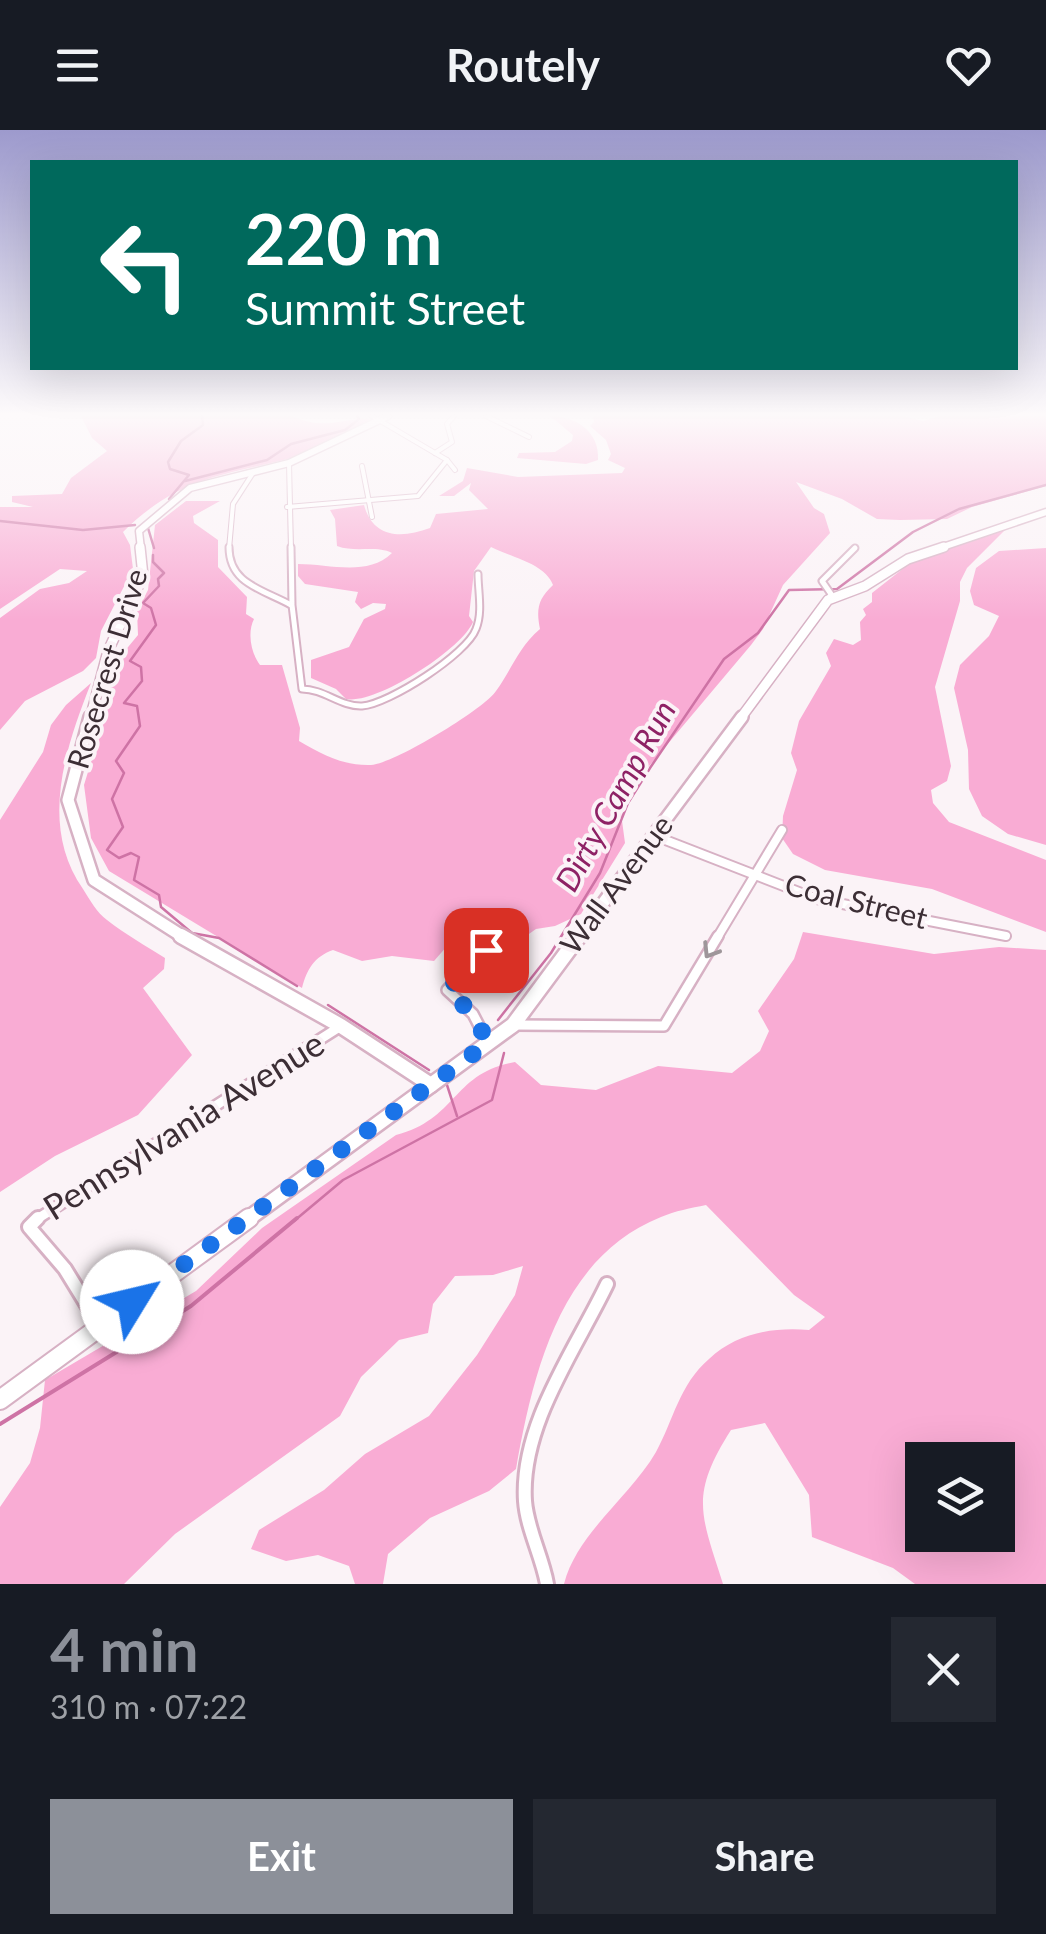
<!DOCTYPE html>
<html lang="en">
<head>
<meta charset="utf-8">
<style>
	body { margin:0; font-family:Lato,sans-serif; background:#242831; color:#f1f3f6; height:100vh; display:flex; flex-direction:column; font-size:38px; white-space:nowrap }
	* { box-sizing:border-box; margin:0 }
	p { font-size:32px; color:#9ea1a6 }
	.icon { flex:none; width:55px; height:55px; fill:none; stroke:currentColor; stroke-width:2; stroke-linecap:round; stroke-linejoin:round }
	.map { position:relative; height:1454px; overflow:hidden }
	.drawer { display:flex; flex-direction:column; background:#171b24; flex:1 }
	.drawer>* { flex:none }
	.guide { position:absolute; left:30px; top:30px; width:988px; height:210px; border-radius:0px; box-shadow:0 10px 40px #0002; background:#00695c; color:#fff; overflow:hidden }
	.controls { position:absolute; left:905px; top:1312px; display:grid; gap:20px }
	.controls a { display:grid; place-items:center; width:110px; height:110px; border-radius:0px; background:#171b24; box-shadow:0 10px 40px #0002; font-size:50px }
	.pin { position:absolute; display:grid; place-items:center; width:85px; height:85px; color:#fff; margin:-42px; border-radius:20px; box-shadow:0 5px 15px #0006 }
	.me { position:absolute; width:110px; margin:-55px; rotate:54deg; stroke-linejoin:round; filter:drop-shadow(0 0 8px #0008) }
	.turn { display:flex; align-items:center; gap:35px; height:210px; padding:0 50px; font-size:45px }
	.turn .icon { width:130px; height:130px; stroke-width:2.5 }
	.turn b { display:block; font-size:70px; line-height:85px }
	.round { display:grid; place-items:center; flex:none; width:105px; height:105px; border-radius:0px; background:#242831 }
	.head { display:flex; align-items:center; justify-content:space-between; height:170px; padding:0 50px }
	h1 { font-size:60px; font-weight:700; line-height:75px; color:#8c9099 }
	.action { display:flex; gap:20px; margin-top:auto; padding:20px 50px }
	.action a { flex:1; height:115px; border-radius:0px; background:#8c9099; color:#fff; font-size:40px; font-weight:700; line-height:115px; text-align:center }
	.action a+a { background:#242831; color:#f1f3f6 }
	header { display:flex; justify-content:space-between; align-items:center; height:130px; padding:0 50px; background:#171b24; font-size:45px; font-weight:700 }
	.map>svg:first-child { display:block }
</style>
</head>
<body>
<header><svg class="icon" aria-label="menu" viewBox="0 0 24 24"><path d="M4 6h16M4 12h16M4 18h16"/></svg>Routely<svg class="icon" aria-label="heart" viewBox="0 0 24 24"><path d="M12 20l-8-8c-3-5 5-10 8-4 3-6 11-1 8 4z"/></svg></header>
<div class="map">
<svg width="1046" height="1454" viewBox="0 0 1046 1454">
	<rect width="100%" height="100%" fill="#fbf3f7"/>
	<g fill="#f9acd4" fill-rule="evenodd">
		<path d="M81,286H292C327,301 337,288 370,289C342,326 244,335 202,351C171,362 146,379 123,402L130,415L133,439L101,501L96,528L83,541L25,571L0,600V488L40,459L69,453L87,441L60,439L0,479V377H33L12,372V366L62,364L71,348L107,321L92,308Z"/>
		<path d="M550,286C576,286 600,302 598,330L586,334L517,328L519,323L555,322L572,311L573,305Z"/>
		<path d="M593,286H902L923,291L940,286H1046V356L972,377L947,389L900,390L877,389L842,369L796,352L814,378L824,384L830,403L783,455L763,499L751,515L634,654L620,676L625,713L581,784L555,796L536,799L519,811L448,815L434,831L392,826L362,831L333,820C314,827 307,839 302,858L109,741L91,708L84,655L99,606L105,562L119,528L138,505L137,481L148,460L155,395L186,371H220L193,386L194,393L218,410V437L247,467L246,484L254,489C247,503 251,523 260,535H282L300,598L299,611C323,625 344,636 371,635C393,634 483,580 496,561C512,539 518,518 540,499C536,479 538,469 553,455C545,433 510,427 491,417L474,441L469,486L473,492C462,519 376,575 346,569L336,559L311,548V530L349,517L364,489L385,479L386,474L373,473L361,479L355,472L358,462L305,454L298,446V434C330,434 367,447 392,423C376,415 355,423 337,416L335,389L330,380L364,375C373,408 401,409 430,398L436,384L488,379L469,360L471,353L454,366H439L463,351L467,338L518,347L622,343L625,338L608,330L611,324L606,310L590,296L594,292Z"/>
		<path d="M1017,388L967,438L960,452V471L935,557L951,636L947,651L931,660L933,673L949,692L1046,730V802L932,759L825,740L793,724L782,708L783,686L797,640L791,623L799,591L831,536L826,523L834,509L853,515L861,510L860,492L866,485L863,479L872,472V463L914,430L956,416Z"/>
		<path d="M1046,418V715L1008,704L982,686L969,659L968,620L954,558L960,535L989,506L999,486L974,475L970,461L976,438L999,421Z"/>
		<path d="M91,553C65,619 39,696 83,759C90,770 97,783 107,790C125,804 146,816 165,828L164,839L143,858L192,925L138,985L55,1026L0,1062V690L43,622L51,595L66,575Z"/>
		<path d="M803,802L934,824L999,817L1046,820V1454H915L893,1438L812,1407L809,1365L765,1293L731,1300C689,1366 701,1384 723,1454H564C577,1403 630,1367 656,1322C674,1289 679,1255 709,1229C737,1203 773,1197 809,1200L825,1187L794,1165L706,1075C691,1078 675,1081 661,1087C560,1127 533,1243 516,1339L489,1361L430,1388L388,1424L383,1454H355L349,1436L318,1425L286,1431L251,1419L259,1400L324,1360L365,1324L429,1286L477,1225L515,1165L523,1136L493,1145L455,1146L433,1174L428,1203L399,1210L361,1247L340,1286L175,1404L124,1454H0V1377L30,1333L40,1298L45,1250L196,1161L262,1098L396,1005C458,989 452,943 515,932L541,955L596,960L658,936L732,943L760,921L769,901L758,881L794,829ZM922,1330H998V1405H922Z"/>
	</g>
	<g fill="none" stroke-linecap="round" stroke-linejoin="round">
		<g stroke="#ce73a5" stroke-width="2.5">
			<path d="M185,351L267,330L291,314L345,300L359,289L357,286"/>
			<path d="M169,369L189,345L170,339L168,332L181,311L203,295L202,286"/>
			<path d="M0,391L83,400L135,395"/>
			<path d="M148,398L154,418"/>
			<path d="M153,425V432L164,443L158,449L159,456L143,473L151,478L156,495L130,531L141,537L142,551L124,573L137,576L140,596L116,631L124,643L112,669L123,697L107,720L119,728L131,723L139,727L134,750L159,765L161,777L192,803L219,808L297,856"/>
			<path d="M328,875L429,940"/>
			<path d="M498,890L551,823L600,743L628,673L650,638L724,529L758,503L789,460L837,459L913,402L959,379L1046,355"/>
			<path d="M447,955L457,986"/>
			<path d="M294,1091L343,1050L492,970L504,923"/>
		</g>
		<path stroke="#ce73a5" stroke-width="4" d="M0,1294L191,1176L297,1088"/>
		<g stroke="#d7b1c4" stroke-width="6">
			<g id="street-far4">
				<path d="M372,286L447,330L455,340"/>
				<path d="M486,286L529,307"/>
				<path d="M435,323L452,312L447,294L454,286"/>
				<path d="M289,333L291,419"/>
				<path d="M362,336L372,387"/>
				<path d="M287,377L418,366L447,330"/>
				<path d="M229,419L233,374L253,343"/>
			</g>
		</g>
		<g stroke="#d7b1c4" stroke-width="9">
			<g id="street-far3">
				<path d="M229,417C229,454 262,459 291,475"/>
				<path d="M291,417L292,475L302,559C324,559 341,577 362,576C389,574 467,524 476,499C483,482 478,461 478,444"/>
				<path d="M828,470L831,464L822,451L855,418"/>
			</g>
		</g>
		<g stroke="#d7b1c4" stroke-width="12">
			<g id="street-far2">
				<path d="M655,706L817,769L1006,806"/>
				<path d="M717,808L782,700"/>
			</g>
		</g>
		<g stroke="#d7b1c4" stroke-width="14">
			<g id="street-far1">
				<path d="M486,820L447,860L473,884L488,913"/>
				<path d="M513,895L664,896L718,806"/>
				<path d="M34,1091L341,896"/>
			</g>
		</g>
		<g stroke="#d7b1c4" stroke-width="18">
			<g id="street">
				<path d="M38,1088L29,1097L65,1139L100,1196"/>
				<path d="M547,1454C542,1426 527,1399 525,1371C520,1295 576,1219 607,1154"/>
			</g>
		</g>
		<g stroke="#d7b1c4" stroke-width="9">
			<g id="secondary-far4">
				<path d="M141,419L139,401L190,358L289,333L388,286"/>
				<path d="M937,419L1046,382"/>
			</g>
		</g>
		<g stroke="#d7b1c4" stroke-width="12">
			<g id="secondary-far3">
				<path d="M90,589L108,521L143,446L140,417"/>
				<path d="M740,589L828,470L865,456L908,429L944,417"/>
			</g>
		</g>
		<g stroke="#d7b1c4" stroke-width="16">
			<g id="secondary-far2">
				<path d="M90,587L68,670L94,750L185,808"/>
				<path d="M577,808L742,587"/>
			</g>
		</g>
		<g stroke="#d7b1c4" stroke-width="19">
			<g id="secondary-far1">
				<path d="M181,806L341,896L431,955"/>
				<path d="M245,1091L513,895L579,806"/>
			</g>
		</g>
		<g stroke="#d7b1c4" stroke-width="22">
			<path id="secondary" d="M0,1270L249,1088"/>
		</g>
		<use href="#street-far4" stroke="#fff" stroke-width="4"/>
		<use href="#street-far3" stroke="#fff" stroke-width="5"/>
		<use href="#street-far2" stroke="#fff" stroke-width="8"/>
		<use href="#street-far1" stroke="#fff" stroke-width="9"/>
		<use href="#street" stroke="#fff" stroke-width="12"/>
		<use href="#secondary-far4" stroke="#fff" stroke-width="6"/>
		<use href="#secondary-far3" stroke="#fff" stroke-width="9"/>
		<use href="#secondary-far2" stroke="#fff" stroke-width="11"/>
		<use href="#secondary-far1" stroke="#fff" stroke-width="14"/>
		<use href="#secondary" stroke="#fff" stroke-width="18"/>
	</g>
	<defs><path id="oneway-chevron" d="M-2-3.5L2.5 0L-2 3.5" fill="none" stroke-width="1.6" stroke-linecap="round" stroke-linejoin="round" transform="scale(2.5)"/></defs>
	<use stroke="#9e969a" href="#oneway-chevron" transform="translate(710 821) rotate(122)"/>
	<linearGradient id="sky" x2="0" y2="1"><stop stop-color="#9d9acd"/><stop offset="0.58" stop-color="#fdfafb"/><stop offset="1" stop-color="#fdfafb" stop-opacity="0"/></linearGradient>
	<rect width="1046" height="490" fill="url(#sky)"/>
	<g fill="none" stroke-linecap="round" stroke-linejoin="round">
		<path stroke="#1a73e8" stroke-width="18" stroke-dasharray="0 32.4" d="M132,1172L488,913L473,884L447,860L486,820"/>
	</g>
	<g text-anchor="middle" stroke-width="8" stroke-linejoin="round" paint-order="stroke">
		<g font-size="30" fill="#3c2e35" stroke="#fbf3f7">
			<text transform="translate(108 539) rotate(-73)" y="10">Rosecrest Drive</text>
			<text transform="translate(617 755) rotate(-53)" y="10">Wall Avenue</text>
			<text transform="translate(856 772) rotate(14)" y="10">Coal Street</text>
		</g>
		<g font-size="32" font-style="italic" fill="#8e2265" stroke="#fbf3f7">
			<text transform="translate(616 666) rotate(-61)" y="11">Dirty Camp Run</text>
		</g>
		<g font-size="35" fill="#3c2e35" stroke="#fbf3f7">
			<text transform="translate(184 996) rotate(-32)" y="12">Pennsylvania Avenue</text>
		</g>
	</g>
</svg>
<div class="controls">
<a><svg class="icon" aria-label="layers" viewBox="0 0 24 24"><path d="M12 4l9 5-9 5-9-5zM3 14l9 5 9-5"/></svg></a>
</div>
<div class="pin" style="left:486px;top:820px;background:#d93025"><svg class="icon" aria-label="arrive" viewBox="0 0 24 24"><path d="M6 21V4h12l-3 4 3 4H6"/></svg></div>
<svg class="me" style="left:132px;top:1172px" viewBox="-20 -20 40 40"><circle r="19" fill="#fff"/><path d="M0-13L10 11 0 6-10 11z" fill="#1a73e8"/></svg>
<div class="guide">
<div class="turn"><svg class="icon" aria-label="left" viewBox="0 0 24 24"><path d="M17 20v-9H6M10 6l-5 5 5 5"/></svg><div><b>220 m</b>Summit Street</div></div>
</div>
</div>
<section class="drawer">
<div class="head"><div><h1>4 min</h1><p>310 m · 07:22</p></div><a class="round"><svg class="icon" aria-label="close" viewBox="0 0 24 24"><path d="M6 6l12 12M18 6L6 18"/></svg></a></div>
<div class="action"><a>Exit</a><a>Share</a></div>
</section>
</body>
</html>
